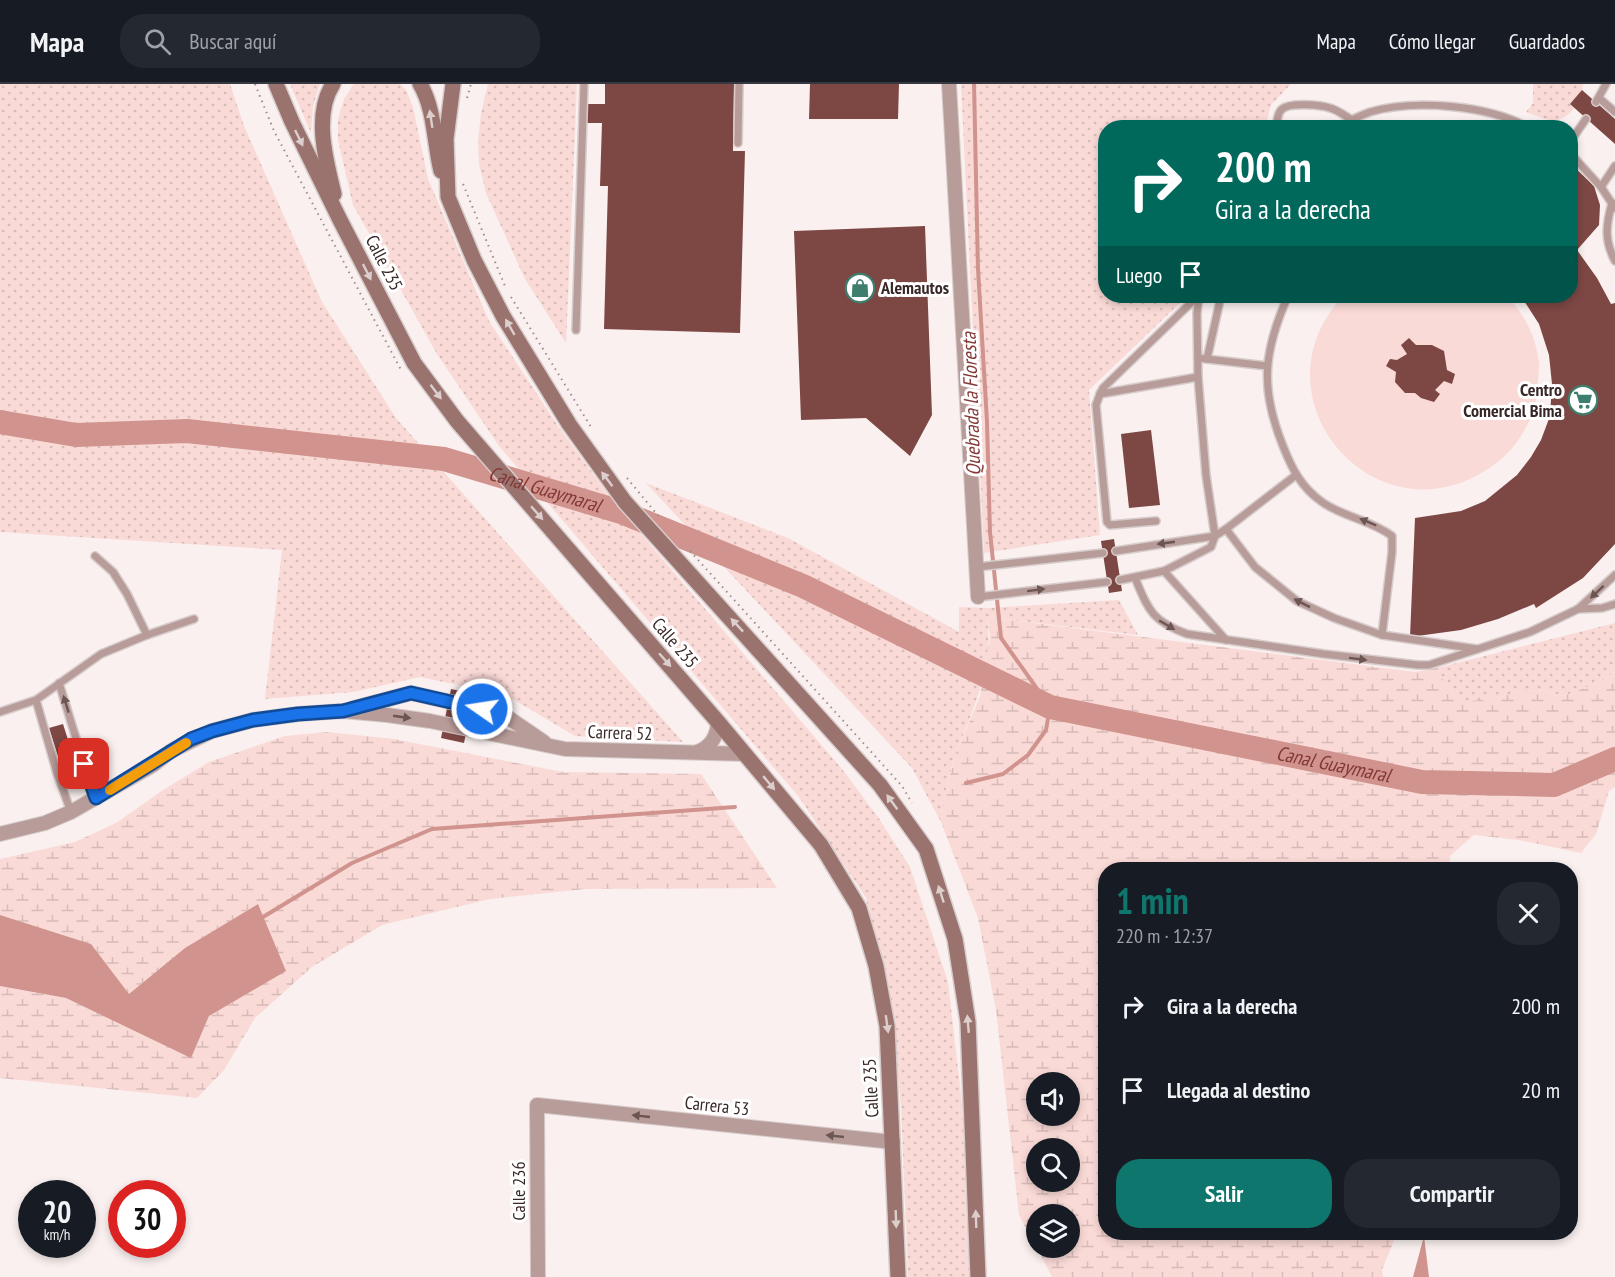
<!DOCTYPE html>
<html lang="es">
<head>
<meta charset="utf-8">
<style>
	body { margin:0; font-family:"PT Sans Narrow",sans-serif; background:#242831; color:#f1f3f6; height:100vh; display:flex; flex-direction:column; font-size:22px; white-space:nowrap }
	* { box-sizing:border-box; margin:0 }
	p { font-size:20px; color:#9ea1a6 }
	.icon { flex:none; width:33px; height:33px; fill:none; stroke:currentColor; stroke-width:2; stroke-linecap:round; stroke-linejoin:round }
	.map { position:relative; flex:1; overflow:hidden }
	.details { position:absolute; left:1098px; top:778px; width:480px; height:378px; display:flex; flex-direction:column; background:#171b24; border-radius:24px; box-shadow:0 3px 9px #0003 }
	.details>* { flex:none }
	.hud { position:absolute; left:1098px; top:36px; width:480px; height:183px; border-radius:24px; box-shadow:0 3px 9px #0003; background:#00695c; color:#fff; overflow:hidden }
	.tools { position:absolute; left:1026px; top:988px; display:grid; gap:12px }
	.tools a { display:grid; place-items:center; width:54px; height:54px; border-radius:50%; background:#171b24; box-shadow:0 3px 9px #0003; font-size:30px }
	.speed { position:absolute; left:18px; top:1096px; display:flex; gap:12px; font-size:30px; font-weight:700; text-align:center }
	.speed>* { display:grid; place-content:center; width:78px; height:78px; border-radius:50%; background:#171b24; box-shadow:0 3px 9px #0003; line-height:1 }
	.speed small { font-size:15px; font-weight:400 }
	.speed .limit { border:9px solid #d22; background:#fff; color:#111 }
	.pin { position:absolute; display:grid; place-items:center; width:51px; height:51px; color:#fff; margin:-26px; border-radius:12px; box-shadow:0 3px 9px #0006 }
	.me { position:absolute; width:66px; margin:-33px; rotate:283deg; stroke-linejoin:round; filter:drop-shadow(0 0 4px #0008) }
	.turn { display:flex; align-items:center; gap:21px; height:126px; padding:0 18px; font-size:27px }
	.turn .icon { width:78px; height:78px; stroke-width:2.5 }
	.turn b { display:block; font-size:42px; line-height:51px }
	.then { display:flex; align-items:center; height:57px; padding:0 18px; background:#0003; gap:12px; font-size:22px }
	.round { display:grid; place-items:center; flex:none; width:63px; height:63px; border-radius:24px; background:#242831 }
	.summary { display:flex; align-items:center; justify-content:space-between; height:102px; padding:0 18px }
	h1 { font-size:36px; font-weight:700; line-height:45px; color:#0f766e }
	.cta { display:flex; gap:12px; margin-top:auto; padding:12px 18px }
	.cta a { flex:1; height:69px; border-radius:24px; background:#0f766e; color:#fff; font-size:24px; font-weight:700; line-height:69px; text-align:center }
	.cta a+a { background:#242831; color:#f1f3f6 }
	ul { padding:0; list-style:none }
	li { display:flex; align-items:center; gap:18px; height:84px; padding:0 18px }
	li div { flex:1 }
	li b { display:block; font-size:22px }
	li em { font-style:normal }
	header { display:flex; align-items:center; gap:36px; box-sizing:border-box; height:84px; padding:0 30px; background:#171b24; border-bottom:2px solid #363941 }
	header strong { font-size:28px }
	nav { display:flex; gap:33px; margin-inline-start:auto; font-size:21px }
	.search { width:420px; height:54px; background:#242831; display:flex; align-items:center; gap:15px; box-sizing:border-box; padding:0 21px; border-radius:24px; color:#9ea1a6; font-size:22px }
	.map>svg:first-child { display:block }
</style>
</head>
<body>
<header>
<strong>Mapa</strong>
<div class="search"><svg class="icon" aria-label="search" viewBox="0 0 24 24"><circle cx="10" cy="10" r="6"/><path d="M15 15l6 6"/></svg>Buscar aquí</div>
<nav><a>Mapa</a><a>Cómo llegar</a><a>Guardados</a></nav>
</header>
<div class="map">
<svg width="1615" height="1193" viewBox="0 0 1615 1193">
	<defs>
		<pattern id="grass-dots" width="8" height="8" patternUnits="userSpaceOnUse" patternTransform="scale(1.5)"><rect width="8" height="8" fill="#fadad7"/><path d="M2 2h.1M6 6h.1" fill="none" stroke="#d7bbb8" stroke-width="1.8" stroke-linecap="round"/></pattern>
		<pattern id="wetland-marsh" width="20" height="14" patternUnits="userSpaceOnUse" patternTransform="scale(1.5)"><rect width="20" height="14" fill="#fadad7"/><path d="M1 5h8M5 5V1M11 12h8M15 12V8" fill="none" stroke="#d7bbb8"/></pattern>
	</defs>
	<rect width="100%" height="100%" fill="#f9f0ef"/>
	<g fill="url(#grass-dots)">
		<path d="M0,0H230L244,42L322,218L396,334L683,658L575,652L506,611L420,593L353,608L265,615L282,466L0,448Z"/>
		<path d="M290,0H320L313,22L311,49Z"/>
		<path d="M354,0H400L406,6L413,23L428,95L489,237L558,342L612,416L842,685L878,733L910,783L948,898L962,1020L969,1193H908L901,1023L891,917L866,814L799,713L499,362L437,270L353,121L338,56V35L344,15Z"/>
		<path d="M488,0H577L566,259L525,195L486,109L479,80L478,58L481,29Z"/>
		<path d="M961,0H1291L1271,21L1265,43L1106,44V212H1187L1089,306L1100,451L984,469Z"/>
		<path d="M1533,0H1583L1582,6L1570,20L1574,24C1559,44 1545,35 1526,28L1533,19Z"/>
		<path d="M646,399L788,454L959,548V523L989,524L1119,516L1138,551L987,533C994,584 973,624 956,670C948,692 944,715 941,738L912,684Z"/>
		<path d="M1615,539V588L1597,599L1564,612L1538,606L1520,607L1501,613L1464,618L1448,607L1437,584Z"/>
	</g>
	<g fill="url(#wetland-marsh)" fill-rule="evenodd">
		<path d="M987,533L1415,588L1437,584L1448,606L1464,618L1501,613L1520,607L1538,606L1564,612L1597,599L1615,588V703L1609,707L1596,750L1581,769L1519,756L1474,751L1450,772L1449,786H1106V1149H1397L1382,1186L1383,1193H1052L1037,1164H1070V1131H1036V1164L1019,1131L996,926L978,834L941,738L944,714L955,672L980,612L990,552ZM1036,999H1070V1032H1036ZM1036,1065H1070V1098H1036Z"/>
		<path d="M328,648L394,655L563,688L701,690L777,804L585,805L490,815L382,841L312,883L255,934L224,986L197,1014L0,994V902L66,914L191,973L209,932L285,887L258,820L185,864L128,911L91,860L0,831V775L75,758L116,739L163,706L209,678L285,652Z"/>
	</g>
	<path fill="#fadad7" d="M1343,212H1506C1524,228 1537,255 1539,280C1539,289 1538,298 1537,307C1536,332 1518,362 1499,377C1383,469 1246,317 1343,212Z"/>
	<g fill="#d0938d">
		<path d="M258,820L286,887L209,932L191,974L66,914L0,902V831L91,860L129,910L185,864Z"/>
		<path d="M1424,1152L1429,1193H1413Z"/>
	</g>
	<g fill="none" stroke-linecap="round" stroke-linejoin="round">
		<g stroke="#d0938d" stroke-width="4">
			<path d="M966,699L1003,690L1028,671L1046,646L1050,623L1001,554L990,448L987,338L978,185L974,0"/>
			<path d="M263,833L352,779L432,745L735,723"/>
		</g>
		<path stroke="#d0938d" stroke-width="24" id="s1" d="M0,338L76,351L187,347L444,375L621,428L803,502L1050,623L1422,698L1554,701L1615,675"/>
	</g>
	<g fill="#7d4744">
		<path d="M605,0H734L733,67H745L740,249L604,245L608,102H600L602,39H585L586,20H605Z"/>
		<path d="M810,0H899L898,35H809Z"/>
		<path d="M1582,6L1615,35V60L1570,20Z"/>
		<path d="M1570,79L1594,102L1600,121L1599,141L1577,166L1597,194L1611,220L1615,219V460L1583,494L1536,524L1534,520L1498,535L1461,546L1410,553L1415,434L1461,427L1485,417L1517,391L1531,373L1541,356L1550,332L1552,300L1549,271L1539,240L1521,212H1570Z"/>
		<path d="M925,142L932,331L910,372L866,334L801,336L794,147Z"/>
		<path d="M1409,254L1416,261H1432L1444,267L1447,286L1455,290L1452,300L1444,297L1435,306L1440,310L1434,318L1421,314L1415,309H1405L1395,298L1396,288L1386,282L1390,275L1397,276L1407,270L1401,261Z"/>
		<path d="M1151,346L1160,421L1129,424L1121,350Z"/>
		<path d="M1114,455L1122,507L1109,509L1101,457Z"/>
		<path d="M451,605L474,610L464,659L441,654Z"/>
		<path d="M63,640L77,684L63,688L49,644Z"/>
	</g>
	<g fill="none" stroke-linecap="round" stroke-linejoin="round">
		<g stroke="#d6cccb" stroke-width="10">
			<g id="lane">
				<path d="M1599,14L1615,28"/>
				<path d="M1596,18L1606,0"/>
				<path d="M1277,44C1277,37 1277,30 1282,25C1290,18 1321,21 1330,24C1338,26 1345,32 1352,36"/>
				<path d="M1336,44C1347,38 1359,32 1370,28C1414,15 1489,21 1529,44"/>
				<path d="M1570,58L1586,35"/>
				<path d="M738,59L739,0"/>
				<path d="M1570,69L1601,103L1615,124"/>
				<path d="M1601,103L1615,82"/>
				<path d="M1612,119C1606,141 1604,156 1615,177"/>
				<path d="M1288,212C1263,268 1260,305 1283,362C1292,385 1301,403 1322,418C1343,433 1371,436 1392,452V468L1382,551"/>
				<path d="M576,246L584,0"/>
				<path d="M1198,274L1267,282"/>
				<path d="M1207,275L1221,212"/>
				<path d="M1100,310L1103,304L1198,212"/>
				<path d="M1156,437L1110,441L1107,438L1096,321L1100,310L1198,293"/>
				<path d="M1226,445L1255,483L1297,517L1334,534L1382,551L1477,565"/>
				<path d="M1116,467L1215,452L1226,445L1296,391"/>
				<path d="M95,472L113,488L127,510L147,551"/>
				<path d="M977,483L1103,469"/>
				<path d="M1164,487L1226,556"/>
				<path d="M1135,494C1149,527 1152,537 1187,550L1324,570L1418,581H1429L1530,548L1578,525L1615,491"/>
				<path d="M1120,496L1164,487L1211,463L1215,452L1206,391L1198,293L1197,229L1199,212"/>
				<path d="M978,513L1107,498"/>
				<path d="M1578,525L1602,524L1615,520"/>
				<path d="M59,599L84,680L96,713"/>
				<path d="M36,616L57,689L71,728"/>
				<path d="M0,628L36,616L101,570L147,551L194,535"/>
			</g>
		</g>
		<g stroke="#d6cccb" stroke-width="16">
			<g id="street">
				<path d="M949,0L978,513"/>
				<path d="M354,624L411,609L503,630L544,658"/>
				<path d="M697,668C711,663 717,653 718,638"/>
				<path d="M0,750L45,739L71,728L153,681L171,667L212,647L253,636L298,630L343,627L387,631L430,637L565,665L745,670"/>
				<path d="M538,1193L537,1021L893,1058"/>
			</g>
		</g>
		<g stroke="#d6cccb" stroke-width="18">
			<g id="secondary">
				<path d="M276,0L292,38L340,136L414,279L457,337L718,638L821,761L859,824L876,882L887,942L898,1193"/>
				<path d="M333,0C313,31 326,77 334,110"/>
				<path d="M420,0C435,25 434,59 441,87"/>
				<path d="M453,0L446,55L448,113L474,176L503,232L569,340L625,418L880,701L926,765L955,855L968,938L978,1193"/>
			</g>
		</g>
		<g stroke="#9b8f8e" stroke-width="2" stroke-dasharray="1.5 4.5" stroke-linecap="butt">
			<path d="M255,0L274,47L401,286"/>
			<path d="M467,14L471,0"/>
			<path d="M463,100L505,202"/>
			<path d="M511,213L591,343"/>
			<path d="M627,394L660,434"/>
			<path d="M690,467L902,702L912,719"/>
		</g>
		<use href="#lane" stroke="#b89c99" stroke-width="7"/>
		<use href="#street" stroke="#b89c99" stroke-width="14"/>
		<use href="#secondary" stroke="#9a726e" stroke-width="15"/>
	</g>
	<defs><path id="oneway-solid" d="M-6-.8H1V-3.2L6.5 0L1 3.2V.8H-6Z" transform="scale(1.5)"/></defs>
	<g fill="#dccecc">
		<use href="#oneway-solid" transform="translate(431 35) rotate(-99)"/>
		<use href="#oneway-solid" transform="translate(299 54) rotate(64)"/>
		<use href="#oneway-solid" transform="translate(367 188) rotate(63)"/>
		<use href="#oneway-solid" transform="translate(510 243) rotate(-120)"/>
		<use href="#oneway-solid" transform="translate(436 308) rotate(53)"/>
		<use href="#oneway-solid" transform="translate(607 395) rotate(-127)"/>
		<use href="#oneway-solid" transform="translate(537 429) rotate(49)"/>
		<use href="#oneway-solid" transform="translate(737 541) rotate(-133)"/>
		<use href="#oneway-solid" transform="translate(665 576) rotate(49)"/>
		<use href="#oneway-solid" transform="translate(769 699) rotate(50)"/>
		<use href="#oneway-solid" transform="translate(892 718) rotate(-126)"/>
		<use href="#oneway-solid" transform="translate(941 810) rotate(-108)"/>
		<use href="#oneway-solid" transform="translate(887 940) rotate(82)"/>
		<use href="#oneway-solid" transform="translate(968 940) rotate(-95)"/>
		<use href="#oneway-solid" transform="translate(896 1135) rotate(88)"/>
		<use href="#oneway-solid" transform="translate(976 1135) rotate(-92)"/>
	</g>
	<g fill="#6b5654">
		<use href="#oneway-solid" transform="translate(1368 438) rotate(-157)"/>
		<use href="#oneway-solid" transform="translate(1166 459) rotate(172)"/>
		<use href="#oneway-solid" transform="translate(1036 506) rotate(-7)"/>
		<use href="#oneway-solid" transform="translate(1597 508) rotate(137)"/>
		<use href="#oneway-solid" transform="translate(1302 519) rotate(-153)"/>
		<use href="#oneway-solid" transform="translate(1167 541) rotate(30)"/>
		<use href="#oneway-solid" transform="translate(1358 575) rotate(7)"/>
		<use href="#oneway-solid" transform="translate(66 620) rotate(-107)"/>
		<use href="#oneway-solid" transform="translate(402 633) rotate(8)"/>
		<use href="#oneway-solid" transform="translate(641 1032) rotate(-174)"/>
		<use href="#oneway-solid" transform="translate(835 1052) rotate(-174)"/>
	</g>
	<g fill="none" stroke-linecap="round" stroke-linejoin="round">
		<g stroke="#114b97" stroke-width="15">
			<path id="route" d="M84,680L96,714L191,655L212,647L253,636L298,630L343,627L411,609L482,625"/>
		</g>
		<use href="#route" stroke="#1a73e8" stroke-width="10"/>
		<path stroke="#f59e0b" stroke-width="10" d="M110,706L186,659"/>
	</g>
	<defs>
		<g id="shop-ring" transform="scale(1.5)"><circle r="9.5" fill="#fff" stroke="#3d7e6d" stroke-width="1.5"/><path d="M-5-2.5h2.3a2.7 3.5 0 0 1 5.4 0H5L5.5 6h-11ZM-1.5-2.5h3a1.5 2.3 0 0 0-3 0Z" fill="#3d7e6d"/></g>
		<g id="supermarket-ring" transform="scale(1.5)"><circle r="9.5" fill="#fff" stroke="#3d7e6d" stroke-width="1.5"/><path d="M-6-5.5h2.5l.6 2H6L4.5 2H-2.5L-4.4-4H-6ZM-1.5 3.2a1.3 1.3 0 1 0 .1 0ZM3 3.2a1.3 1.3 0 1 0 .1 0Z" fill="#3d7e6d"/></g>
	</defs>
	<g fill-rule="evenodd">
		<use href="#shop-ring" x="860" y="204"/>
		<use href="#supermarket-ring" x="1583" y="316"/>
	</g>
	<g text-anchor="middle" stroke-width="6" stroke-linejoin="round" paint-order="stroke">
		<g font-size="18" fill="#372726" stroke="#fff">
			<text transform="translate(384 179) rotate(63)" y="6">Calle 235</text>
			<text transform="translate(675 559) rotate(49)" y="6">Calle 235</text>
			<text transform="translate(620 649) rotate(2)" y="6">Carrera 52</text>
			<text transform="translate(871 1004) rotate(-93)" y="6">Calle 235</text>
			<text transform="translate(717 1022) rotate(6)" y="6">Carrera 53</text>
			<text transform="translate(519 1107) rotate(-90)" y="6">Calle 236</text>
		</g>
		<g font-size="18" font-weight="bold" fill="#372726" stroke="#fff" text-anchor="start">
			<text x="881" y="210">Alemautos</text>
			<text x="1562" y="312" text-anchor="end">Centro<tspan x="1562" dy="21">Comercial Bima</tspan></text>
		</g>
		<g font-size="20" font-style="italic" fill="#833835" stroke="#fff">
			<text transform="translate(971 320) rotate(-92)" y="7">Quebrada la Floresta</text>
			<text dy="7" stroke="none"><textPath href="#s1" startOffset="552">Canal Guaymaral</textPath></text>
			<text dy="7" stroke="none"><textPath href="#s1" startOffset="1392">Canal Guaymaral</textPath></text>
		</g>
	</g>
</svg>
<div class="tools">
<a><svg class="icon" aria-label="sound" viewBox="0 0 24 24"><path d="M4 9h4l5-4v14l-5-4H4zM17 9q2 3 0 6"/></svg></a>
<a><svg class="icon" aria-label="search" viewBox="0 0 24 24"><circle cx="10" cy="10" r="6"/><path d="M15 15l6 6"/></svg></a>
<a><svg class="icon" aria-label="layers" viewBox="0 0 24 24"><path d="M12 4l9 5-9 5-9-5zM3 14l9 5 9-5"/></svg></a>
</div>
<div class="speed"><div>20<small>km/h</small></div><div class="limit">30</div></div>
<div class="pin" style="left:84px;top:680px;background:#d93025"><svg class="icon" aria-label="arrive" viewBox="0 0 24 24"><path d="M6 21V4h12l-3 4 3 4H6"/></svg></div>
<svg class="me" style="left:482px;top:625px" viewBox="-20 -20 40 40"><circle r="17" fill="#1a73e8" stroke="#fff" stroke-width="3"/><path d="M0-11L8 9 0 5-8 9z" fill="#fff"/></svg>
<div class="hud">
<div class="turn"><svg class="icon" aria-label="right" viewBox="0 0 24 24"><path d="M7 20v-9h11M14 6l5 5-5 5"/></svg><div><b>200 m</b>Gira a la derecha</div></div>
<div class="then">Luego<svg class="icon" aria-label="arrive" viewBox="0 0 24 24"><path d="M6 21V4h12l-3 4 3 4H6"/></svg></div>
</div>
<section class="details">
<div class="summary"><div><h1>1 min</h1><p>220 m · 12:37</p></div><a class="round"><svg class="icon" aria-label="close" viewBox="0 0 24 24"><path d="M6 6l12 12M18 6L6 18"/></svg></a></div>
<ul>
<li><svg class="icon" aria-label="right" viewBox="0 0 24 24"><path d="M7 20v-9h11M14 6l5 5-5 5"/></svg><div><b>Gira a la derecha</b></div><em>200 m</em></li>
<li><svg class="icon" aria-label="arrive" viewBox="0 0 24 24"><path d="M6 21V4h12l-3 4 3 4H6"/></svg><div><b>Llegada al destino</b></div><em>20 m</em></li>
</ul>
<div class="cta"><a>Salir</a><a>Compartir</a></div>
</section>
</div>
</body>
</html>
